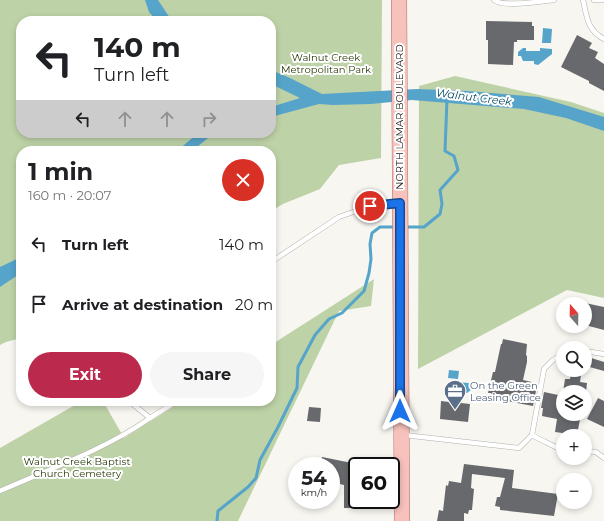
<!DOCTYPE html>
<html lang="en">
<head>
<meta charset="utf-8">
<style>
	body { margin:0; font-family:Montserrat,sans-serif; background:#f6f6f6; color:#202124; height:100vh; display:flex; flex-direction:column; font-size:15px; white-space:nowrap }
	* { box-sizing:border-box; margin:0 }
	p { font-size:13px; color:#757577 }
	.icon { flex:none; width:22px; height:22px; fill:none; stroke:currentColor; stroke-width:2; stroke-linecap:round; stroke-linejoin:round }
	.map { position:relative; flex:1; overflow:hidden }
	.panel { position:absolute; left:16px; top:146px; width:260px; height:260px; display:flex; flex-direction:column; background:#fff; border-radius:16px; box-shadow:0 2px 6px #0003 }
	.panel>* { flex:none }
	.banner { position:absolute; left:16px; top:16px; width:260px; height:122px; border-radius:16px; box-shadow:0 2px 6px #0003; background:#fff; color:#202124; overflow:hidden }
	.needle { width:26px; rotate:340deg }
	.controls { position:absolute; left:556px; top:297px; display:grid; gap:8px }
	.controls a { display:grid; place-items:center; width:36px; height:36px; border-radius:50%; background:#fff; box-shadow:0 2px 6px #0003; font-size:20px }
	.speed { position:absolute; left:288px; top:457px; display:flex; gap:8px; font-size:20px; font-weight:700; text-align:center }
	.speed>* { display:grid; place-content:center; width:52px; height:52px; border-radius:50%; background:#fff; box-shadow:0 2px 6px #0003; line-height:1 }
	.speed small { font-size:10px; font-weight:400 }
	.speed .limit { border:2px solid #111; border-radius:6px; background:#fff; color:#111 }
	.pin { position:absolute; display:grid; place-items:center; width:34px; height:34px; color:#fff; margin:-17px; border:2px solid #fff; border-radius:50%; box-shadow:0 1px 4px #0007 }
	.me { position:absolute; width:44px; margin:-22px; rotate:0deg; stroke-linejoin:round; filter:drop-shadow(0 0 3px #0008) }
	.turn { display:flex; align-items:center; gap:14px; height:84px; padding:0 12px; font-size:18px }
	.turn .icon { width:52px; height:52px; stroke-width:2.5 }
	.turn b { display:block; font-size:28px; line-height:34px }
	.lanes { display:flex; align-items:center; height:38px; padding:0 12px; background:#0003; justify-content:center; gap:20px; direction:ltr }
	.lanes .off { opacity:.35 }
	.round { display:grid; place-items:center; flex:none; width:42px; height:42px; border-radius:21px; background:#f6f6f6 }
	.headline { display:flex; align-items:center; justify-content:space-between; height:68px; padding:0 12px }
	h1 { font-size:24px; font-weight:700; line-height:30px }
	.cta { display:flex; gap:8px; margin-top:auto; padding:8px 12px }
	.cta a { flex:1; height:46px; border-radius:24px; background:#bb2a4c; color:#fff; font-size:16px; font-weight:700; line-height:46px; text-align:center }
	.cta a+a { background:#f6f6f6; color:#202124 }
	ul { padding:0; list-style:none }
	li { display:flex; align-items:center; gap:12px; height:60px; padding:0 12px }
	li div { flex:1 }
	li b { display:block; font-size:15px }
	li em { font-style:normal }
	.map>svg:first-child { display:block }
</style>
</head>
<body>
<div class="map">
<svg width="604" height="521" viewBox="0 0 604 521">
	<rect width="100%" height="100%" fill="#f8f6f1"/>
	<g fill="#bed2a7" fill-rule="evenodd">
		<path d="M0,0H382L381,158L339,165L320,189L283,204L271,211V151H21V338L6,342L0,345ZM21,21H271V133H21Z"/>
		<path d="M455,76L571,102L604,113V298L567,290L418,369L419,86Z"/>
		<path d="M374,279L371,306L339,311L238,521H0V448L82,401H103L124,438L182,401H271V345Z"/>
	</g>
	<g fill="#56a4ca">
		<path d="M145,0H158L172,21H157L149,12Z"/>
		<path d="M543,28L552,29L551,43H542Z"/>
		<path d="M523,48H526V51H540V48L552,49V54L538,65L534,64V61H523L521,56H518V52Z"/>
		<path d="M271,70L290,78L322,94L417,89L467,91L539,97L604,117V131L566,118L524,109L412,100L371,104L333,105L319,104L271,117V107L300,98L271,84Z"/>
		<path d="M198,133H222L208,138L192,151H177Z"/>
		<path d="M21,257V273L0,287V267Z"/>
		<path d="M449,370L459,371L458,379L448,378Z"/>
		<path d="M454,382L469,383L472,389L467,393L453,392Z"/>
	</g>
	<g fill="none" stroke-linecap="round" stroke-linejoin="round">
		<g stroke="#56a4ca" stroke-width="3">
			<path d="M405,227H424L440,214L442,204L440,190L458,170L454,156L445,151L447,99"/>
			<path d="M217,521L218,511L248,487L256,478L260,460L278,427L297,388L298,367L315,335L329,319L342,313L364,291L369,273L371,259L370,244L372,233L380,227H396"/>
		</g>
	</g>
	<g fill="#68696d">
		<path d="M486,21L532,22V26H534V40H517V42H514L513,65L488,64V40H486Z"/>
		<path d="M577,35L592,43L589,48L598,52L595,58L604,64V91L589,83V81L561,67Z"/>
		<path d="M585,303L604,307V330L585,325Z"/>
		<path d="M503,339L527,344L526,355L527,356V362L523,380L536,383L534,390L536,391L533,406L490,398L491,393H488L493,372H495L501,344H502Z"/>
		<path d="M588,357L604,362V371L586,366Z"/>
		<path d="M571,373L581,375L580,382L587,383L586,392H563L565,379H570Z"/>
		<path d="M544,392L563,396V414H581L577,435L555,432L557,419L542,416L543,408H541Z"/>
		<path d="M450,398L462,399L461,403L470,404L468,422L440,419L441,401L449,402Z"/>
		<path d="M598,398L604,401V427L587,419Z"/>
		<path d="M309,407L321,408L320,422L307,421Z"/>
		<path d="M322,457L357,464V487H354L353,508H344V485L331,482V466H320Z"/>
		<path d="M464,464L514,470L512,488L558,494L554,516L500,510V507L495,506L497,497H500L505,478L472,474L471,488L474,489L472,510H469L468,514L464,513V521H437L439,510L443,511L446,485L448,486L449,481L461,483Z"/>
	</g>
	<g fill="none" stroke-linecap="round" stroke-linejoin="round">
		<g stroke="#b2b0ab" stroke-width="5.5">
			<g id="service">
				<path d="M494,0C503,8 541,1 554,0"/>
				<path d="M583,0C587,17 587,30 604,39"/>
				<path d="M594,0H602"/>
				<path d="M271,262L339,217L370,206L398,203"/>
				<path d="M585,351L604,354"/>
				<path d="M129,401L150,418L172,404"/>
				<path d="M168,401L172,404L178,401"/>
				<path d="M404,435L519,448L532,435L544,369L553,360L563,354"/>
				<path d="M532,435C542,441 553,445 563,451"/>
				<path d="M585,451L596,452L604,458"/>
				<path d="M0,491C50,469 106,449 150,418"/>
			</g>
		</g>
		<g stroke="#aa6f68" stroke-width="16">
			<path id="primary" d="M399,0L402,521"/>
		</g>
		<use href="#service" stroke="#fff" stroke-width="4.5"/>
		<use href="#primary" stroke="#f7c1bc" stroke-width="15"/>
	</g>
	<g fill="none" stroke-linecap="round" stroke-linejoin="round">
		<g stroke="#114b97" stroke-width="10">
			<path id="route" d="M370,206L400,203V411"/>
		</g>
		<use href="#route" stroke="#1a73e8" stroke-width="7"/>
	</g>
	<defs>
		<g id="office-pin" transform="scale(1.15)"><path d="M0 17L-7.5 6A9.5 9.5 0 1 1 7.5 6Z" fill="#5c6f8a" stroke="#fff"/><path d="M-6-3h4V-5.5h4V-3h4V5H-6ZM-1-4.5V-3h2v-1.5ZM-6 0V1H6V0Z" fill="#fff"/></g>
	</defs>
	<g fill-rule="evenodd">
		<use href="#office-pin" x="455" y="391"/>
	</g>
	<g text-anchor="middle" stroke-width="4" stroke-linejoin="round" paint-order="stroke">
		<g font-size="10" fill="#2a3c0b" stroke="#fff">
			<text x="326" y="61">Walnut Creek<tspan x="326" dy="12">Metropolitan Park</tspan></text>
			<text x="77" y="465">Walnut Creek Baptist<tspan x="77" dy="12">Church Cemetery</tspan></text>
		</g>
		<g font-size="10" fill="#242321" stroke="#fff">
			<text transform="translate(399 117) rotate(-90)" y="4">NORTH LAMAR BOULEVARD</text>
		</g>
		<g font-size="10" fill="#4e5e75" stroke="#fff" text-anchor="start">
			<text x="470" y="389">On the Green<tspan x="470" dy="12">Leasing Office</tspan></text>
		</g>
		<g font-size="11" font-style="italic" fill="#054964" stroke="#fff">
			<text transform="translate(474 97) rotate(7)" y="4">Walnut Creek</text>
		</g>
	</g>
</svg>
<div class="controls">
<a><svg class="needle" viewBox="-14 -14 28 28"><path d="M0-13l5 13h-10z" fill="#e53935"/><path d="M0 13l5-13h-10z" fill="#757577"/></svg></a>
<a><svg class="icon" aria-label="search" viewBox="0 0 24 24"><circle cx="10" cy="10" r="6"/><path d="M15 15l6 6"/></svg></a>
<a><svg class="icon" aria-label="layers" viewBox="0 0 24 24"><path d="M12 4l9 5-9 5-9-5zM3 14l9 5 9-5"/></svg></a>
<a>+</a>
<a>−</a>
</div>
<div class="speed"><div>54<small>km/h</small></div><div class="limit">60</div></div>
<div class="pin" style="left:370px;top:206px;background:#d93025"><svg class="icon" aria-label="arrive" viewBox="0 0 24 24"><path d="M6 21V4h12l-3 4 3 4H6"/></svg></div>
<svg class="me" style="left:400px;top:411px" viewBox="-20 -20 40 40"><path d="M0-17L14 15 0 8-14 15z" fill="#1a73e8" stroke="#fff" stroke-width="4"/></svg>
<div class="banner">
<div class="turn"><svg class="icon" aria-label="left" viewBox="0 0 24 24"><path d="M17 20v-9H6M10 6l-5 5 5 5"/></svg><div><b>140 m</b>Turn left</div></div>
<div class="lanes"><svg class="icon" aria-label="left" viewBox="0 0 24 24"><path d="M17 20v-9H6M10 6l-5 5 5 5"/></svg><svg class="icon off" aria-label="ahead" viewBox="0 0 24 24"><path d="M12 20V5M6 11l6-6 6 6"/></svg><svg class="icon off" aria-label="ahead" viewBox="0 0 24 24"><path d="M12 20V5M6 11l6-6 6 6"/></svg><svg class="icon off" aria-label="right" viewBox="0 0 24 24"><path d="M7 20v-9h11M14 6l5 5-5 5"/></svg></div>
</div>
<section class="panel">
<div class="headline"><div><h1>1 min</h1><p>160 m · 20:07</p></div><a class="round" style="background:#d93025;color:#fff"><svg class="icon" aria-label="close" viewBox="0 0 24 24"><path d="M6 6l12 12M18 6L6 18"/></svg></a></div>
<ul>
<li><svg class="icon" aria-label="left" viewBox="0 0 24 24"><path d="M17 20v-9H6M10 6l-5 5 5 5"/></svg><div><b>Turn left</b></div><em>140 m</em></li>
<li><svg class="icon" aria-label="arrive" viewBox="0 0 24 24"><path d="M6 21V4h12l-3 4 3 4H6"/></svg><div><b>Arrive at destination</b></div><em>20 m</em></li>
</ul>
<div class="cta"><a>Exit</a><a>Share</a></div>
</section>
</div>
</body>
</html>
